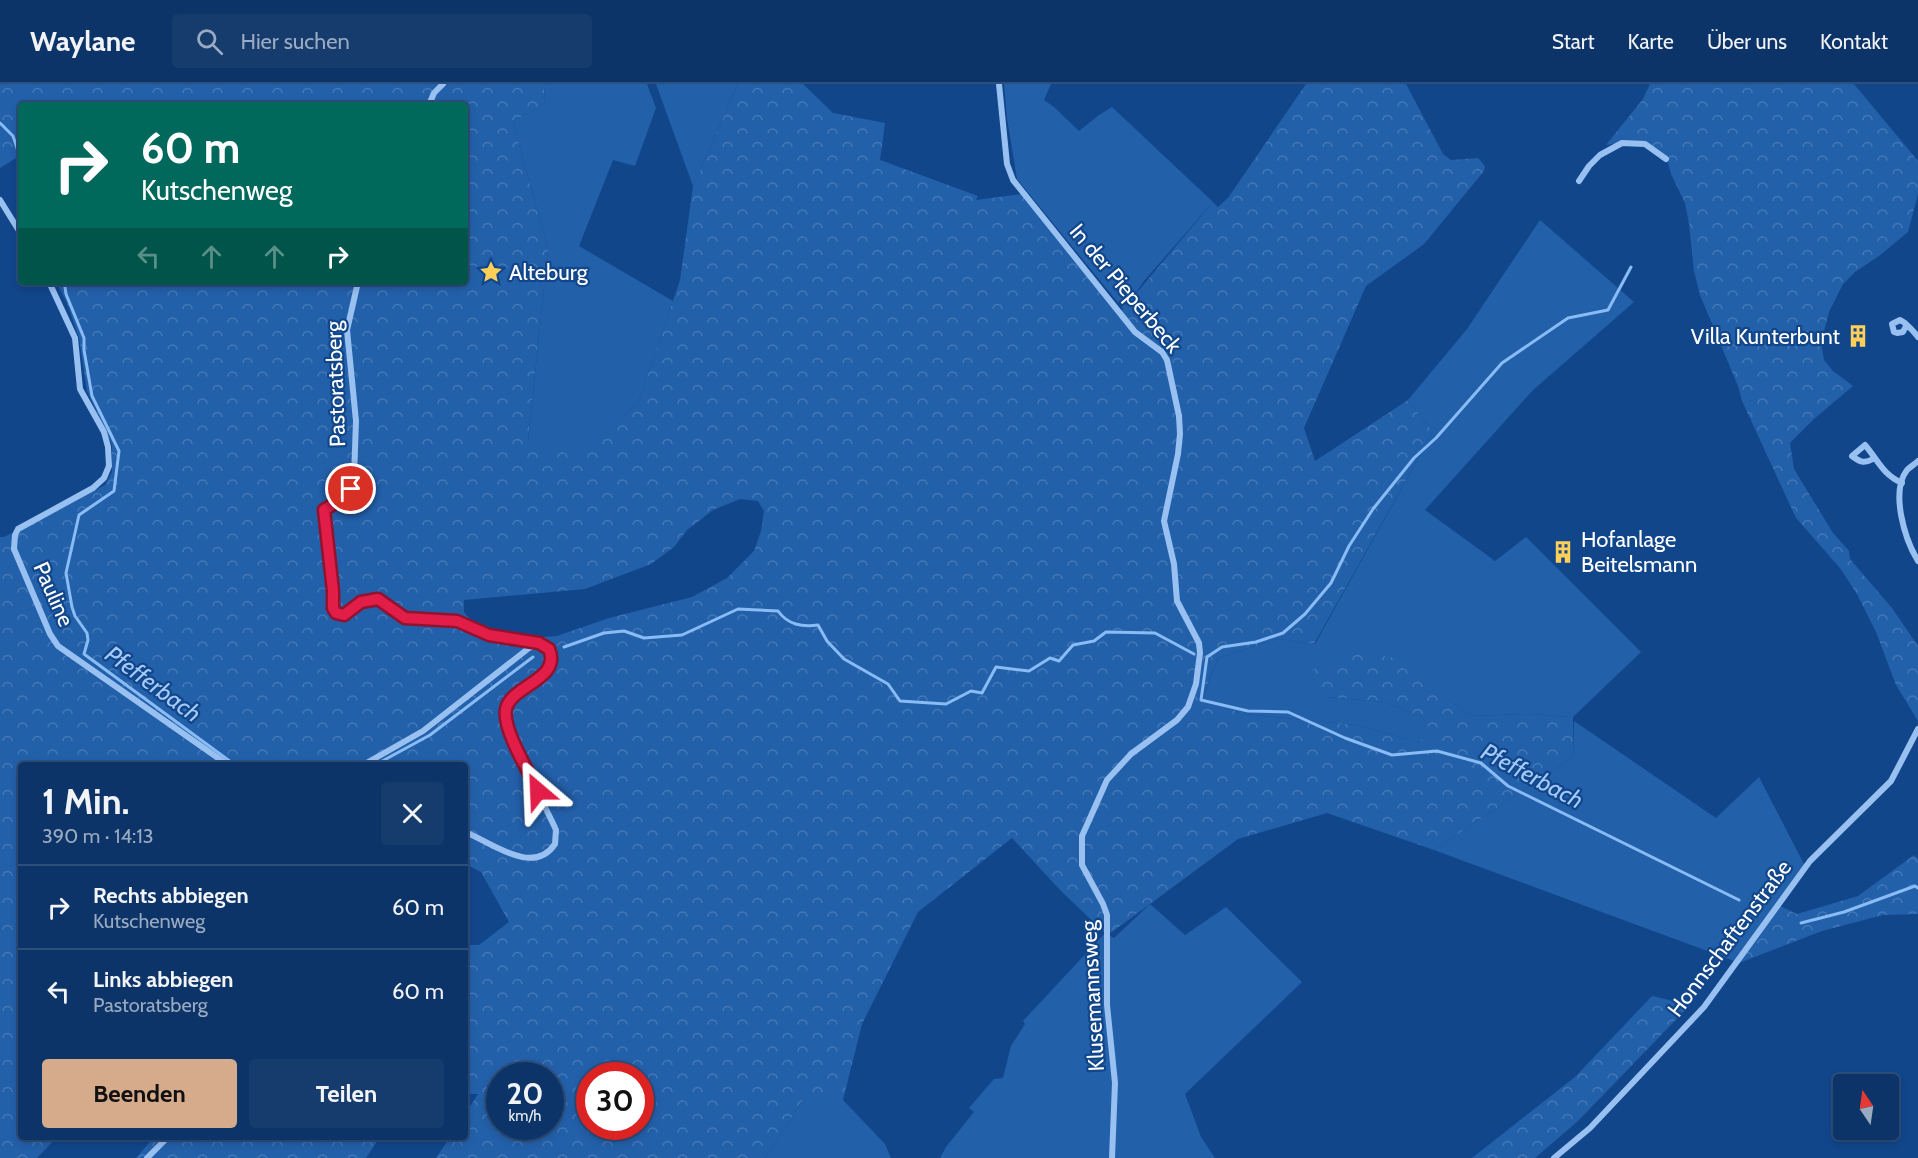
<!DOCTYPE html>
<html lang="de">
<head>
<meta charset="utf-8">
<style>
	body { margin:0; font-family:Cabin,sans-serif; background:#163c6e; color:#f1f3f6; height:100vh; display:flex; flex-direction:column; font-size:22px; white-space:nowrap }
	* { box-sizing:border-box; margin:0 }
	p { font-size:20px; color:#9aaac0 }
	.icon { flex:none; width:33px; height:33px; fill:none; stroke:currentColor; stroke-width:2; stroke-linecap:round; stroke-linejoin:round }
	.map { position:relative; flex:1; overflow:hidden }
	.drawer { position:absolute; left:18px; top:678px; width:450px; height:378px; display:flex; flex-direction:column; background:#0d3468; border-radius:6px; box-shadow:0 3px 9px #0003,0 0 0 2px #2d4f7c }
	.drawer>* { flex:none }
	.guide { position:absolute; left:18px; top:18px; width:450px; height:183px; border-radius:6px; box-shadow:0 3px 9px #0003,0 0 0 2px #2d4f7c; background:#00695c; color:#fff; overflow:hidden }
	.needle { width:39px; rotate:347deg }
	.fabs { position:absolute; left:1833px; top:990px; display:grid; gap:12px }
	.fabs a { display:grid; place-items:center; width:66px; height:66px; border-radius:6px; background:#0d3468; box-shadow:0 3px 9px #0003,0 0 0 2px #2d4f7c; font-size:30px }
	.speed { position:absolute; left:486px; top:978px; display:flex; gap:12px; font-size:30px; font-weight:700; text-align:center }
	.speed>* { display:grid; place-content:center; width:78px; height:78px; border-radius:50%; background:#0d3468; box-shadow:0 3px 9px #0003,0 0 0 2px #2d4f7c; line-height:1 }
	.speed small { font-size:15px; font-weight:400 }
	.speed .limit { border:9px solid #d22; background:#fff; color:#111 }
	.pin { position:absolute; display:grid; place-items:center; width:51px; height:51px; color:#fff; margin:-26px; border:3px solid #fff; border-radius:50%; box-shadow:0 2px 6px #0007 }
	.me { position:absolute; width:66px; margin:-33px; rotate:334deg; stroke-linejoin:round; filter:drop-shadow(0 0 4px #0008) }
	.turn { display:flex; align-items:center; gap:21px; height:126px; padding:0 24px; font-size:27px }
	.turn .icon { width:78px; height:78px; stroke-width:2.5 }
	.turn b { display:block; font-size:42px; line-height:51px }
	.lanes { display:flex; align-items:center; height:57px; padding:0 24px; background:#0003; justify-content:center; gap:30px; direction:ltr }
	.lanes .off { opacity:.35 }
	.round { display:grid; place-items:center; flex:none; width:63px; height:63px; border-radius:6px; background:#163c6e }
	.summary { display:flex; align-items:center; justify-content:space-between; height:102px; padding:0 24px }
	h1 { font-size:36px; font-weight:700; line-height:45px }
	.action { display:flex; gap:12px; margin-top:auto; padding:12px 24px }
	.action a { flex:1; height:69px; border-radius:6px; background:#d6ab8b; color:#111; font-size:24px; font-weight:700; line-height:69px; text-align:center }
	.action a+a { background:#163c6e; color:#f1f3f6 }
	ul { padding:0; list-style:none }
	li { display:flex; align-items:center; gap:18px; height:84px; padding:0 24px; border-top:2px solid #2d4f7c }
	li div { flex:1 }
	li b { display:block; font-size:22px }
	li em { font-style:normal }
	header { display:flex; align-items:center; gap:36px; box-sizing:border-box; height:84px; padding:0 30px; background:#0d3468; border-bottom:2px solid #2d4f7c }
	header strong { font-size:28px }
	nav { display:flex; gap:33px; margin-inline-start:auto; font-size:21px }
	.search { width:420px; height:54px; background:#163c6e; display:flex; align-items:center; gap:15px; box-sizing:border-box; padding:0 21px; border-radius:6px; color:#9aaac0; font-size:22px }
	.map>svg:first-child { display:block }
</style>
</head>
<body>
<header>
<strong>Waylane</strong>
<div class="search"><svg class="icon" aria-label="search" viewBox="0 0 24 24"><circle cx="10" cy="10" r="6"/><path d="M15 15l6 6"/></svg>Hier suchen</div>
<nav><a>Start</a><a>Karte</a><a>Über uns</a><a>Kontakt</a></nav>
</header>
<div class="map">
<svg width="1918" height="1074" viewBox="0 0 1918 1074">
	<defs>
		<pattern id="forest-crowns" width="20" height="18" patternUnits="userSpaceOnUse" patternTransform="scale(1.5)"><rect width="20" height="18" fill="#2360aa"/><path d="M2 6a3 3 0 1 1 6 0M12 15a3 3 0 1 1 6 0" fill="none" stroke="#4478b7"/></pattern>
	</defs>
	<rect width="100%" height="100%" fill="#11468b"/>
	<g fill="#2360aa">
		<path d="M552,0H647L656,24L635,82L613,76L579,162L673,217L638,319L583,370L528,358L548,165L513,38L545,19L544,3Z"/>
		<path d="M656,0H738L693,102Z"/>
		<path d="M1004,0H1051L1044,16L1054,23L1079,47L1099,31L1112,23L1213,118L1144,197L1124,226L1017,95L1007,34Z"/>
		<path d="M1540,136L1634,218L1532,307L1425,426L1495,477L1526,453L1641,568L1573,633L1529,630L1470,632L1421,594L1328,613L1384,618L1422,633L1434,650L1418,658L1357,641L1243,630L1202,616L1218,574L1278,555L1315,560L1433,348L1408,316L1467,245Z"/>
		<path d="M1574,637L1716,734L1759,693L1805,782L1737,878L1434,766L1573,673Z"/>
		<path d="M1150,820L1185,851L1226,823L1302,898L1185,1010L1201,1053L1215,1074H940L946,1063L974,1028L969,1024L994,995L1003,994L1011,962L1025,940L1023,937L1105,849L1114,854Z"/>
		<path d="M803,1016H843L885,1060L891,1074H765Z"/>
	</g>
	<g fill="url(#forest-crowns)" fill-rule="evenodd">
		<path d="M0,0H552L544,4L545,19L513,38L548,165L528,357L583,369L638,319L680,196L693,102L738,0H803L833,29L885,39L880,76L978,112L976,116L1021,110L1118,231L1213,118L1218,123L1228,114L1306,0H1406L1443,70L1451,76L1478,74L1485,82L1484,87L1424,160L1366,202L1304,344L1315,377L1408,316L1433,348L1314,560L1278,555L1218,574L1202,615L1243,630L1357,641L1418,658L1433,650L1422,633L1384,618L1328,613L1312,586L1361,569L1396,574L1470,632L1529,630L1573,633V673L1434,766L1327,729L1238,755L1112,848L1105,849L1060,806L1012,754L918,828L862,940L843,1016H803L765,1074H436L450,1053H465V1030L478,1010H465V861H479L509,838L481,788L465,780V681H21V1053H57L37,1074H0V453H4L44,434L105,401L112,388V361L87,307L79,254L67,219L56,198H465V21H21V71L0,84ZM740,415L758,417L764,427L761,447L754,467L727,494L692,513L609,534L557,552L544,553L507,552L492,548L472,538L464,528V516L585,505L651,480L674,463L687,446L713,426ZM500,992H550V1042H500ZM590,992H640V1042H590Z"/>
		<path d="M1650,0H1854L1918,77V110L1908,148L1879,172L1855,188L1843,200L1829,228L1821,259L1824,276L1833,287L1853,302L1814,335L1790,359L1794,385L1833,449L1849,467L1850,475L1892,524L1918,562V637L1896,601L1876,548L1857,510L1840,484L1796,434L1742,317L1738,302L1700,211L1694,187L1689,140L1685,119L1671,90L1667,75L1652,62L1623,58L1606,61L1643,15Z"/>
		<path d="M1914,771L1918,775V830L1883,831L1822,847L1739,879L1778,821L1797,830L1858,812Z"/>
		<path d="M1652,912L1690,921L1578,1037L1535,1074H1472L1575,993Z"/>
		<path d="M154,1053H380L366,1074H136Z"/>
	</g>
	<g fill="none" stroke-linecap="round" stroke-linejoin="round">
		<g stroke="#89bbf5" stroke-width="3">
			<path d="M0,39L13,52L19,70"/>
			<path d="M1631,183L1608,226L1568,234L1502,279L1436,354L1414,374L1373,425L1349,462L1331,499L1305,530L1283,549L1256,558L1222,563L1207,573L1201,616L1248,627L1288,628L1345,654L1392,671L1437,667L1481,679L1508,702L1739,816"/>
			<path d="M65,203L66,210L84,254V266L92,312L119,367L114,407L79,431L66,489L72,523L75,532L87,549L88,556L84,570L235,681"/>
			<path d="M564,563L604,549L624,547L644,554L682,551L738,525L778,527C788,541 802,543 818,541L827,557L844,575L888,600L900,617L946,620L971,607L982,609L996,583L1029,587L1050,574L1059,577L1073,561L1094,557L1106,548L1155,549L1194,570"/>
			<path d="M375,681L430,651L533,573"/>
			<path d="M1801,839L1844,828L1915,802L1918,804"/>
		</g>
		<g stroke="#98c0f1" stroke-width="6">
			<path d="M999,0L1007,80L1013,96L1135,248L1162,268L1167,276L1179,332L1180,350L1178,370L1164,437L1174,480L1177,517L1199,559L1200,569L1196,600L1188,623L1177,636L1131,670L1107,696L1082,752V781L1103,820L1107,831V921L1115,999L1112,1074"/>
			<path d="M429,21L434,9L443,0"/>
			<path d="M1579,97L1589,82L1600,71L1622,59L1645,60L1666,75"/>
			<path d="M0,116L21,150"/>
			<path d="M49,198L75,254L80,305L104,348L108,363L109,382L104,394L93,404L18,445L15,451L14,465L50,550L58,562L228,681"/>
			<path d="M358,198L347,246L356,337L354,393L349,409L324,426L334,527C345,536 350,524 359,519C365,516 372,515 378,515C388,520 395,528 405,533C419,540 439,534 455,537C472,539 487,552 506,555C517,557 542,555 549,566C564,589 511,607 506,625C501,645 546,722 556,746L555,760C533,793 491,758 465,748"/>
			<path d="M1905,239L1906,242L1903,248L1897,249L1894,248L1892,240L1900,236C1907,239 1913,247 1918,253"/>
			<path d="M1873,375C1864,380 1860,378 1852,372L1865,361C1878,376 1882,390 1902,399"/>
			<path d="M1918,377C1915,380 1910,383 1907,386C1890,408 1905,456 1918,477"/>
			<path d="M363,681L423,647L529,564L538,560"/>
			<path d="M147,1074L168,1053"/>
			<path d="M1554,1074L1590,1044L1704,923L1810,777L1891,697L1918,645"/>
		</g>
	</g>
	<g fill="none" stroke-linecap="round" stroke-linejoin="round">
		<g stroke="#92132f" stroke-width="15">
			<path id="route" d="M351,405L345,413L324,426L333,507V524L336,529L344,531L361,518L378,515L405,534L457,537L489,551L539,559L549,565C562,596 511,601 506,625C502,645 529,688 538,707"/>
		</g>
		<use href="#route" stroke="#e11d48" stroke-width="10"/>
	</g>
	<defs>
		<g id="sight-bare" transform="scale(1.8)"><path d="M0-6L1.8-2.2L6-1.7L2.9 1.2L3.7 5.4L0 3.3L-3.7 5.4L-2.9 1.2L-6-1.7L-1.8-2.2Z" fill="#ffcf58" stroke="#11468b" stroke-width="2.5" paint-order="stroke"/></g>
		<g id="building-bare" transform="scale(1.8)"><path d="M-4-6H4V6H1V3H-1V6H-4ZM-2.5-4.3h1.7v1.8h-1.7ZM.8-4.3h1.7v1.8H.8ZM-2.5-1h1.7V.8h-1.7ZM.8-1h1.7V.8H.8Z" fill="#ffcf58" stroke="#11468b" stroke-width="2.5" paint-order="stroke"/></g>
	</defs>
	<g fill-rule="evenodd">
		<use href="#sight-bare" x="491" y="188"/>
		<use href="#building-bare" x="1858" y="252"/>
		<use href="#building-bare" x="1563" y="468"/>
	</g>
	<g text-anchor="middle" stroke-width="4.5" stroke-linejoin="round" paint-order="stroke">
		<g font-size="22" fill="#fff" stroke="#11468b" text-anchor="start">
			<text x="509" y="196">Alteburg</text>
			<text x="1840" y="260" text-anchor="end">Villa Kunterbunt</text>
			<text x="1581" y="463">Hofanlage<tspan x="1581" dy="25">Beitelsmann</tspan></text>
		</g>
		<g font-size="22" fill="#fff" stroke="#11468b">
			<text transform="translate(1126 204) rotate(50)" y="8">In der Pieperbeck</text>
			<text transform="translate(335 300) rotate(-92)" y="8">Pastoratsberg</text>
			<text transform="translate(54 510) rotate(66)" y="8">Pauline</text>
			<text transform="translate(1729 854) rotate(-53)" y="8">Honnschaftenstraße</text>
			<text transform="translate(1092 912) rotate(-93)" y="8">Klusemannsweg</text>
		</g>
		<g font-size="24" font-style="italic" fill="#a3caf9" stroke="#11468b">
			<text transform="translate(153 600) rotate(36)" y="8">Pfefferbach</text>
			<text transform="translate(1532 692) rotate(28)" y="8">Pfefferbach</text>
		</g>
	</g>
</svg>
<div class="fabs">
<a><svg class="needle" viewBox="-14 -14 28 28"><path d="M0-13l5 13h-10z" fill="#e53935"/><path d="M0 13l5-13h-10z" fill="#9aaac0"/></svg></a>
</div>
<div class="speed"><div>20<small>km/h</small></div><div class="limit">30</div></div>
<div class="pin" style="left:351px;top:405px;background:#d93025"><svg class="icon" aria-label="arrive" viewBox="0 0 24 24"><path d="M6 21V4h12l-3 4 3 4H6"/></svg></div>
<svg class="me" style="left:538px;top:707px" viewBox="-20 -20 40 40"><path d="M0-17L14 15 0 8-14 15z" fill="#e11d48" stroke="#fff" stroke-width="4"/></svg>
<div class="guide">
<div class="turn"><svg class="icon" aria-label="right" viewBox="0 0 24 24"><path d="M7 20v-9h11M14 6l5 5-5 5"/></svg><div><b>60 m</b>Kutschenweg</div></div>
<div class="lanes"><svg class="icon off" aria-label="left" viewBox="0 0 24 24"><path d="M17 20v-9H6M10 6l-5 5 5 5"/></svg><svg class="icon off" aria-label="ahead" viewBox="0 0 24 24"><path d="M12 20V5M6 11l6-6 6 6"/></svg><svg class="icon off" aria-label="ahead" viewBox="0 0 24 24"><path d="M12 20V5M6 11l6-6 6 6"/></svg><svg class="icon" aria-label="right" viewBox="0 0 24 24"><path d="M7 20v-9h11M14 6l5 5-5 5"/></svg></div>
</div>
<section class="drawer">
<div class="summary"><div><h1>1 Min.</h1><p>390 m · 14:13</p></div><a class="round"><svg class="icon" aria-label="close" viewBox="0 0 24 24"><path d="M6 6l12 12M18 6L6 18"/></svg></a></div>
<ul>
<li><svg class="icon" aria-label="right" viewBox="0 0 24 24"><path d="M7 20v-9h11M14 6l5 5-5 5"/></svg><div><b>Rechts abbiegen</b><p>Kutschenweg</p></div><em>60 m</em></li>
<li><svg class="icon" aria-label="left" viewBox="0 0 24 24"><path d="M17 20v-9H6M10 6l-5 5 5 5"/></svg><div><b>Links abbiegen</b><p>Pastoratsberg</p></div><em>60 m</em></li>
</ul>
<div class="action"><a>Beenden</a><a>Teilen</a></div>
</section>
</div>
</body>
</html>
